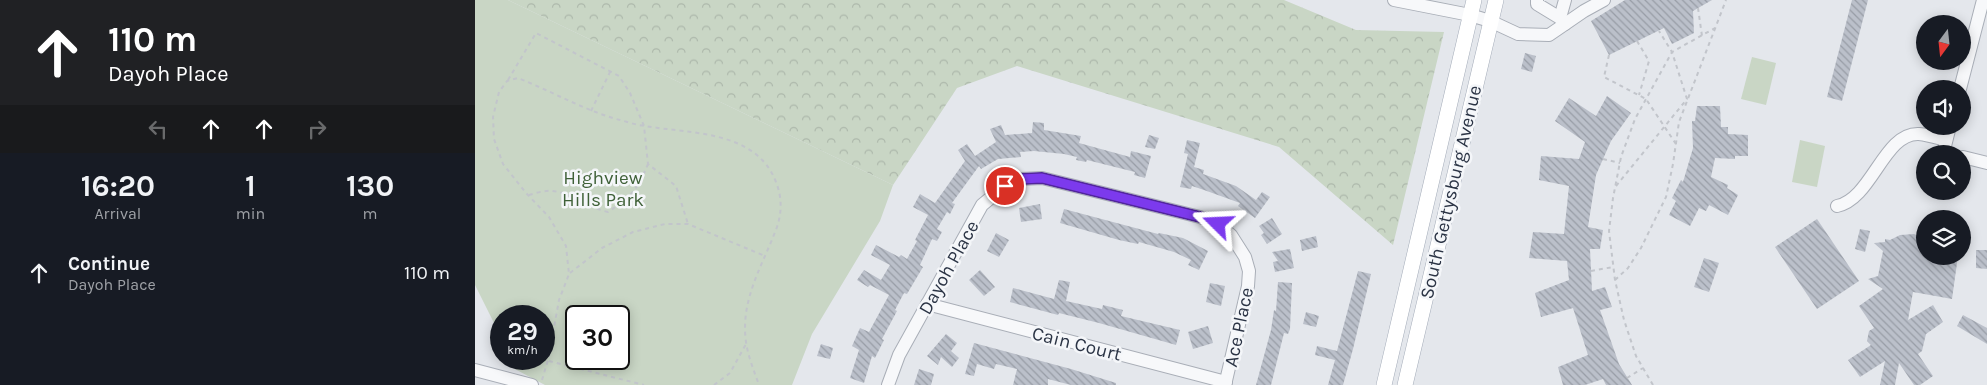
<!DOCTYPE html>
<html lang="en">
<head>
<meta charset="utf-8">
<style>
	body { margin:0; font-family:Karla,sans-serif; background:#20242c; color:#f1f3f6; height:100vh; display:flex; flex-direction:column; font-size:19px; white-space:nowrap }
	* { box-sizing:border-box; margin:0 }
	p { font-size:16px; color:#9ea1a6 }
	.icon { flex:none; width:28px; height:28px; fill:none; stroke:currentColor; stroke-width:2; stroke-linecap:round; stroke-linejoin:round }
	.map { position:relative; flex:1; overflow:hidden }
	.details { display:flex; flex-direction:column; background:#171b24; width:475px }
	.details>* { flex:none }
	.guide { background:#202124; color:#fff; overflow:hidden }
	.needle { width:32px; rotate:195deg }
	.fabs { position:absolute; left:1441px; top:15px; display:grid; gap:10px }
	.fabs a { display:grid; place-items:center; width:55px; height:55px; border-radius:50%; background:#171b24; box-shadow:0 2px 12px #0003; font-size:25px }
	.speed { position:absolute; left:15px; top:305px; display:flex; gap:10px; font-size:25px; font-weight:700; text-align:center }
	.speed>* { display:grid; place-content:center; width:65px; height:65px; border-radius:50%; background:#171b24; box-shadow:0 2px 12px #0003; line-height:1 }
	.speed small { font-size:12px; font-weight:400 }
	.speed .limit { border:2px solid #111; border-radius:8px; background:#fff; color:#111 }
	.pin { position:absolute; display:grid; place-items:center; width:42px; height:42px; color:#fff; margin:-21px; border:2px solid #fff; border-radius:50%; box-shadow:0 1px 5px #0007 }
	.me { position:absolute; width:55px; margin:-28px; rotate:291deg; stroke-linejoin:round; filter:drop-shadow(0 0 4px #0008) }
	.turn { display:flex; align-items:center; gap:18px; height:105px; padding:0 25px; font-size:22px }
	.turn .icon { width:65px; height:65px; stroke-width:2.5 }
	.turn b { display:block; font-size:35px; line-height:42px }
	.lanes { display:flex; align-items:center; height:48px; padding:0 25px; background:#0003; justify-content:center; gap:25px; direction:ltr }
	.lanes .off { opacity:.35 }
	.eta { display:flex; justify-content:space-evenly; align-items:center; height:85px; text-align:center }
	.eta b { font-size:30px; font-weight:700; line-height:35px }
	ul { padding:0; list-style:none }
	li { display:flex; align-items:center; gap:15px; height:70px; padding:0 25px }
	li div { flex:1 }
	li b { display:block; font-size:19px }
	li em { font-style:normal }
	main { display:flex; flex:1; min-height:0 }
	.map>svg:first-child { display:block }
</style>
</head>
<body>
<main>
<section class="details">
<div class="guide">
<div class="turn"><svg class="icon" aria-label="ahead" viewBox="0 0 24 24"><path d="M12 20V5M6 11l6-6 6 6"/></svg><div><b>110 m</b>Dayoh Place</div></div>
<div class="lanes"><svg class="icon off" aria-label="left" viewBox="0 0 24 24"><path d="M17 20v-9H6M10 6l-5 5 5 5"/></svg><svg class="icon" aria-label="ahead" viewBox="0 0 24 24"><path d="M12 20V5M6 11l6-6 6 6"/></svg><svg class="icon" aria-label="ahead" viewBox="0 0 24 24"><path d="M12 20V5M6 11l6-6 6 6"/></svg><svg class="icon off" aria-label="right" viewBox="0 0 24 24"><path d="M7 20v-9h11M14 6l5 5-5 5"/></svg></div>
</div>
<div class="eta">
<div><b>16:20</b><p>Arrival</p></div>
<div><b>1</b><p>min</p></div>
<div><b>130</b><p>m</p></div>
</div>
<ul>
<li><svg class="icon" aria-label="ahead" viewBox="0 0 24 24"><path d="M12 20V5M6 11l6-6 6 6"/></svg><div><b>Continue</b><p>Dayoh Place</p></div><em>110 m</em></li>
</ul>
</section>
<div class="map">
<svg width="1512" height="385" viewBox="0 0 1512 385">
	<defs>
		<pattern id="forest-crowns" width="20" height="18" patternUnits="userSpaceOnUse" patternTransform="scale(1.25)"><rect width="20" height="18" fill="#c9d6c5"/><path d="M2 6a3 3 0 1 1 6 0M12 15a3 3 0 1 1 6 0" fill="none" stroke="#adb8ab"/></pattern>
		<pattern id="building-back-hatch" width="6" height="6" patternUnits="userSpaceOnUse" patternTransform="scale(1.25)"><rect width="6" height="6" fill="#bbc0ca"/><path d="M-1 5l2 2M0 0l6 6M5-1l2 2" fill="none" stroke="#989da6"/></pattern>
	</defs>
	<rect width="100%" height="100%" fill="#e4e7ec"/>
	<path fill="url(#forest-crowns)" d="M33,0H809L881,30L969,32L918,245L804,147L542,66L482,88L418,185Z"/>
	<g fill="#c9d6c5" fill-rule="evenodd">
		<path d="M0,0H33L418,185L405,221L337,334L317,385H70L36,367L33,359H69V316H26V337L0,285ZM101,316H144V359H101Z"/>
		<path d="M1277,57L1301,63L1291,105L1266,99Z"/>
		<path d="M1325,140L1350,146L1342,187L1317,182Z"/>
	</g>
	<g fill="url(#building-back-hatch)">
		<path d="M1150,0H1237L1218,11L1219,33L1197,44L1189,28L1134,55L1116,21Z"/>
		<path d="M1377,0H1393L1367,101L1352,97Z"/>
		<path d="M1050,53L1061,56L1057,72L1046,69Z"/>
		<path d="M1132,96L1156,113L1136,141L1121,175L1113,227L1128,230L1125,249H1115L1117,291L1130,287L1137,307L1125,310L1144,364L1157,385H1131L1128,379L1110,385H1088L1083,367L1113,355L1098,308L1066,317L1060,293L1094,280L1092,261L1054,258L1058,232L1089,234L1094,186L1064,180L1066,156L1104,159L1110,142L1080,121L1094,98L1121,116Z"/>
		<path d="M1222,106H1245L1246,127H1253V134L1273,135V156H1260V159L1240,158L1236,177L1253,185L1252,188L1263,195L1253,215L1234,205L1231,211L1224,208L1215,226L1194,215L1201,201L1197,198L1206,180L1208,182L1218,148L1217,121H1220Z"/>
		<path d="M558,122L569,123V130L606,136L604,143L655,157L656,151L676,156L670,178L659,175L660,172L612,160L611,162L601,160L602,157L589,154L559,151L545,152L546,157L523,159L506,169L504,166L477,203L480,204L475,214L472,212L462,229L467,232L462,241L457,239L445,265L448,267L432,294L429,293L420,310L422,311L407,339L409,340L400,358L397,356L389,383L375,378L384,350L377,346L385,328L394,332L414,295L395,285L393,287L382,280L389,270L406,280L415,265L396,255L401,245L424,257L426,255L432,259L442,241L440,240L453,215L438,207L445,194L460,203L490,161L483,150L492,144L500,156L521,142L515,129L526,125L530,135L557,133Z"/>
		<path d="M674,135L684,138L680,149L670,147Z"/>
		<path d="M712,140L725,143L719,167L729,170L728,174L761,186L781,200L787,192L795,197L780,218L763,206L765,203L729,190L717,186L716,189L705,187L713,154L709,153Z"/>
		<path d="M565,204L567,219L546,222L544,208Z"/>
		<path d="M589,209L683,234L684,233L708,238L733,251L724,270L713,265L716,260L699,252L664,242L663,244L644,240L585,223Z"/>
		<path d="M797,218L807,234L792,244L786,235L789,233L784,226Z"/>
		<path d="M1342,219L1384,281L1342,309L1300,247Z"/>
		<path d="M1385,229L1395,231L1390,252L1380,249Z"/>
		<path d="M521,233L534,240L524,257L512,251Z"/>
		<path d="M1439,234L1448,238L1447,247L1450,248V256H1483L1477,299L1438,292L1433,320L1458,305L1468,322L1451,334L1447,351L1443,354L1458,376L1445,385H1439L1424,363L1420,385H1405L1410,361L1385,377L1373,360L1396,345L1392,341L1394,331L1399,328L1384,306L1408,289L1393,279L1403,276L1408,251L1399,243L1410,242V239L1415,240L1425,235Z"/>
		<path d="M841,236L843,247L827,251L825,240Z"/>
		<path d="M815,249L819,268L800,272L798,262L803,261L797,252Z"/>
		<path d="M1501,250H1512V269L1501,268Z"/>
		<path d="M1229,258L1244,263L1234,292L1219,287Z"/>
		<path d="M505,270L520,287L509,296L494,280Z"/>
		<path d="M883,271L896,274L878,349L868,385H853L860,360L840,355L842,346L862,351Z"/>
		<path d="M584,280L595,282L591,301L627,309L628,305L648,310L646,316L705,330L701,345L624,323L584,313L583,315L535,302L538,288L579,299Z"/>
		<path d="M803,282L817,283L815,329L813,334L809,333L796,385H781L796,330L799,310L801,311Z"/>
		<path d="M735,283L750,286L746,306L731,302Z"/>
		<path d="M831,312L844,316L841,327L828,324Z"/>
		<path d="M1488,315L1512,328V344L1482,326Z"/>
		<path d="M733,326L738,343L718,349L713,332Z"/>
		<path d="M471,334L482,343L476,351L484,358L477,367L466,357L463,365L452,356Z"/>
		<path d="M499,343L596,369L641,383V385H596L573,379V385H538L542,369L521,364L519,369L502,364L499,376L490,374Z"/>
		<path d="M346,344L358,348L355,359L342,356Z"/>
		<path d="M444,369L459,374L456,385H439Z"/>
	</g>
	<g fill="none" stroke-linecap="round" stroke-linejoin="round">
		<g stroke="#a9aeb7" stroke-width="14">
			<g id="minor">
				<path d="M919,0L995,15L1015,21L1043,34L1074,35L1109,11L1129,0"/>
				<path d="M1062,0V4L1085,18L1090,24"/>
				<path d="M1085,18L1090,0"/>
				<path d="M1485,89L1508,0"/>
				<path d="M1468,154L1475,126"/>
				<path d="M1488,157L1512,163"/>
				<path d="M1362,206C1397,199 1409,132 1444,134C1453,135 1463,138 1471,140"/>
				<path d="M452,304L751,382"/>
				<path d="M0,370L57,385"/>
				<path d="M413,385L424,355L507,205L530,186L546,179L567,178L725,217L743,224L756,235L770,257L774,271L773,286L750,385"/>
			</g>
		</g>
		<g stroke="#a3abb8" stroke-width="16">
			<g id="major">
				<path d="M909,385L999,0"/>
				<path d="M930,385L1021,0"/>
			</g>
		</g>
		<g stroke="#c2c5cb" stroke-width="2" stroke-dasharray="4 4" stroke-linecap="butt">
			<path d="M1223,8L1227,36"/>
			<path d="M1162,41L1174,61L1164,95"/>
			<path d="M1134,55L1129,77L1171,99L1201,144"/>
			<path d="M33,80L61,33L144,76L155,93L169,126L173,164L201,186L213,224"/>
			<path d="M116,111L136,70"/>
			<path d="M1128,159L1145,163"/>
			<path d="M1141,186L1212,99L1197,52L1184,31"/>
			<path d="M54,195C61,193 70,190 77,191C98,193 114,208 133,212C157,196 162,190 173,164"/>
			<path d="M1116,271L1138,267"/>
			<path d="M95,273L127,248L158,232L190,224H213L290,256"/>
			<path d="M1140,280L1153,268L1166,248L1191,197L1198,164L1204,122L1251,0"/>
			<path d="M74,361L169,385"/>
			<path d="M1152,378L1168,368"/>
			<path d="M67,380L73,360L84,300L94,274L91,246L74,217L51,193L28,164L19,139L18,117L24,92L32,81L43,78C76,91 107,109 141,119C150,121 160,125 170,126C216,134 281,130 301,182C307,197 307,212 302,227C288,265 265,299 271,342C273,356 279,371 284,385"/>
			<path d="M239,385L255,373L271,344"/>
			<path d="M1178,385L1161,356L1149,320L1140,280L1134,231L1138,198L1146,157L1160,119L1197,52L1240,28"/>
		</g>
		<use href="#minor" stroke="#f7f8fa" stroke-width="12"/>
		<use href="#major" stroke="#fff" stroke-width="15"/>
	</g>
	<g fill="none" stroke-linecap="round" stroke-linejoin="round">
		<g stroke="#51269a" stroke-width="12">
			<path id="route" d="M530,186L546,179L567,178L725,217L743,224"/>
		</g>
		<use href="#route" stroke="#7c3aed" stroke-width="9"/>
	</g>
	<g text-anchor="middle" stroke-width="5" stroke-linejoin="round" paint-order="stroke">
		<g font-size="19" fill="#3f6138" stroke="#f4f6f9">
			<text x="128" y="184">Highview<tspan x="128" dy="22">Hills Park</tspan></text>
		</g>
		<g font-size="19" fill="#2b3445" stroke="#f4f6f9">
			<text transform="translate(975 192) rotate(-77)" y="7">South Gettysburg Avenue</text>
			<text transform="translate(473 267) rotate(-61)" y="7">Dayoh Place</text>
			<text transform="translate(763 327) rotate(-78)" y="7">Ace Place</text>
			<text transform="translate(602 343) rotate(14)" y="7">Cain Court</text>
		</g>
	</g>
</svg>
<div class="fabs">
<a><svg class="needle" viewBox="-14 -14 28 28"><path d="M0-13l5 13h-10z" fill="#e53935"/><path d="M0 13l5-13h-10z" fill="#9ea1a6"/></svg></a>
<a><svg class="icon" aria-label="sound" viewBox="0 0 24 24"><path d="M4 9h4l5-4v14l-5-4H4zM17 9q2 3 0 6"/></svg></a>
<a><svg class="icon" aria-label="search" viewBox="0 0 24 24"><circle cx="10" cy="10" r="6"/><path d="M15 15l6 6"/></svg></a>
<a><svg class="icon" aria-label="layers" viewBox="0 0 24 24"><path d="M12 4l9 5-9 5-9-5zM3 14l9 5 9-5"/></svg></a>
</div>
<div class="speed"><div>29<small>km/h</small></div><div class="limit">30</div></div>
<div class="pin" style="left:530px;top:186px;background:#d93025"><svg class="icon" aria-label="arrive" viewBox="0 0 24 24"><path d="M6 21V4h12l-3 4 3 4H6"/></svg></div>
<svg class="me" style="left:743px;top:224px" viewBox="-20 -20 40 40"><path d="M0-17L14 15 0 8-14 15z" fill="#7c3aed" stroke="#fff" stroke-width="4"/></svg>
</div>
</main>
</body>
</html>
